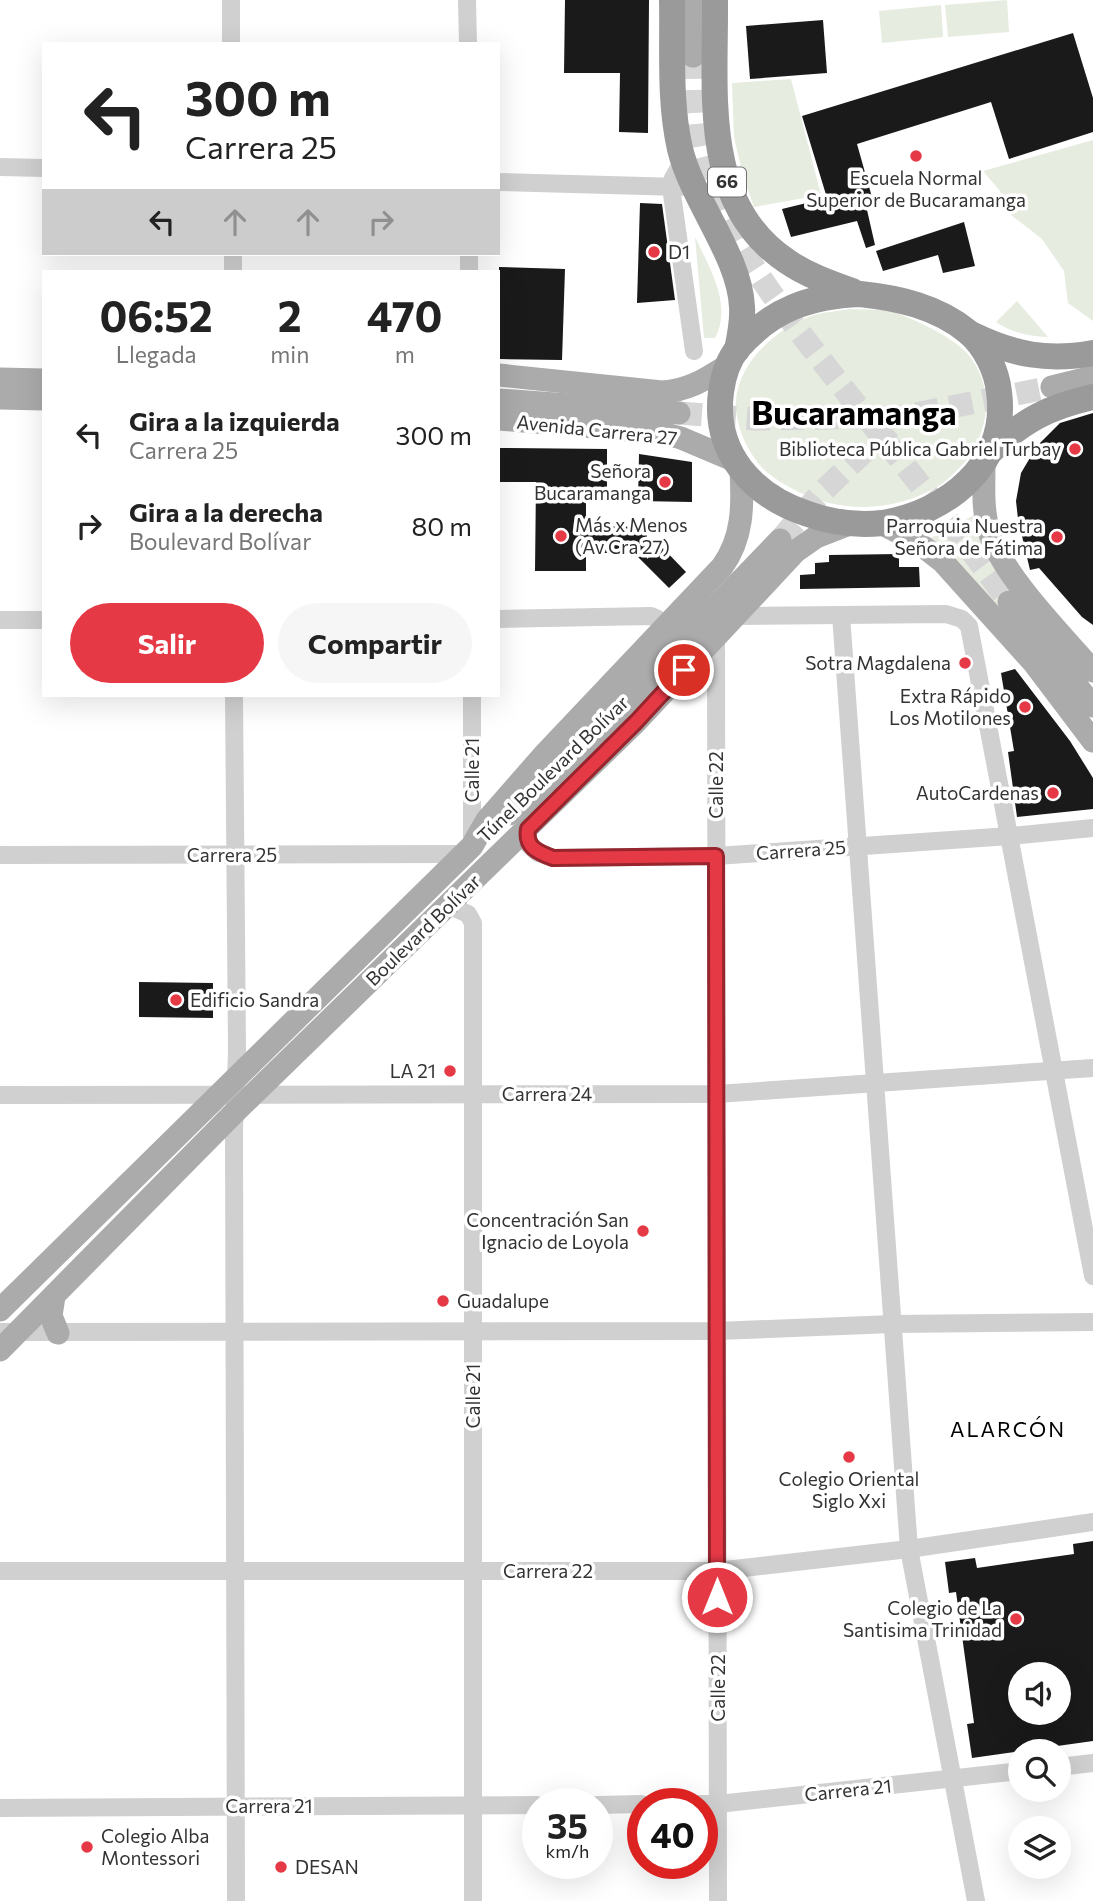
<!DOCTYPE html>
<html lang="es">
<head>
<meta charset="utf-8">
<style>
	body { margin:0; font-family:Commissioner,sans-serif; background:#f6f6f6; color:#222; height:100vh; display:flex; flex-direction:column; font-size:26px; white-space:nowrap }
	* { box-sizing:border-box; margin:0 }
	p { font-size:23px; color:#767676 }
	.icon { flex:none; width:38px; height:38px; fill:none; stroke:currentColor; stroke-width:2; stroke-linecap:round; stroke-linejoin:round }
	.map { position:relative; flex:1; overflow:hidden }
	.details { position:absolute; left:42px; top:270px; width:458px; height:427px; display:flex; flex-direction:column; background:#fff; border-radius:0px; box-shadow:0 7px 28px #0002 }
	.details>* { flex:none }
	.banner { position:absolute; left:42px; top:42px; width:458px; height:214px; border-radius:0px; box-shadow:0 7px 28px #0002; background:#fff; color:#222; overflow:hidden }
	.fabs { position:absolute; left:1008px; top:1662px; display:grid; gap:14px }
	.fabs a { display:grid; place-items:center; width:63px; height:63px; border-radius:50%; background:#fff; box-shadow:0 7px 28px #0002; font-size:35px }
	.speed { position:absolute; left:522px; top:1788px; display:flex; gap:14px; font-size:35px; font-weight:700; text-align:center }
	.speed>* { display:grid; place-content:center; width:91px; height:91px; border-radius:50%; background:#fff; box-shadow:0 7px 28px #0002; line-height:1 }
	.speed small { font-size:18px; font-weight:400 }
	.speed .limit { border:10px solid #d22; background:#fff; color:#111 }
	.pin { position:absolute; display:grid; place-items:center; width:60px; height:60px; color:#fff; margin:-30px; border:4px solid #fff; border-radius:50%; box-shadow:0 2px 7px #0007 }
	.me { position:absolute; width:77px; margin:-38px; rotate:0deg; stroke-linejoin:round; filter:drop-shadow(0 0 5px #0008) }
	.turn { display:flex; align-items:center; gap:24px; height:147px; padding:0 28px; font-size:32px }
	.turn .icon { width:91px; height:91px; stroke-width:2.5 }
	.turn b { display:block; font-size:49px; line-height:60px }
	.lanes { display:flex; align-items:center; height:66px; padding:0 28px; background:#0003; justify-content:center; gap:35px; direction:ltr }
	.lanes .off { opacity:.35 }
	.eta { display:flex; justify-content:space-evenly; align-items:center; height:119px; text-align:center }
	.eta b { font-size:42px; font-weight:700; line-height:49px }
	.cta { display:flex; gap:14px; margin-top:auto; padding:14px 28px }
	.cta a { flex:1; height:80px; border-radius:42px; background:#e63946; color:#fff; font-size:28px; font-weight:700; line-height:80px; text-align:center }
	.cta a+a { background:#f6f6f6; color:#222 }
	ul { padding:0; list-style:none }
	li { display:flex; align-items:center; gap:21px; height:91px; padding:0 28px }
	li div { flex:1 }
	li b { display:block; font-size:26px }
	li em { font-style:normal }
	.map>svg:first-child { display:block }
</style>
</head>
<body>
<div class="map">
<svg width="1093" height="1901" viewBox="0 0 1093 1901">
	<rect width="100%" height="100%" fill="#fff"/>
	<g fill="#e6ecdf">
		<path d="M1007,0L1009,32L948,37L945,5Z"/>
		<path d="M941,5L943,37L882,43L879,11Z"/>
		<path d="M791,79L821,195L754,207L743,176L734,137L732,83Z"/>
		<path d="M1093,140V321L1068,303L1064,271L1042,239L1011,215L1000,191L983,171Z"/>
		<path d="M695,237C709,267 733,305 715,338H704Z"/>
		<path d="M1017,301L1048,337C1029,337 1011,332 996,322Z"/>
		<path d="M850,309C864,310 880,309 893,312C913,318 952,337 967,353C983,371 990,399 984,422C980,437 975,453 963,464C956,471 948,480 940,485C895,513 839,514 793,489C779,482 762,471 753,456C743,441 735,420 736,401C738,362 779,326 814,315C825,312 839,311 850,309Z"/>
		<path d="M976,514L1014,590L994,608L950,555L931,538Z"/>
	</g>
	<g fill="#1a1a1a" fill-rule="evenodd">
		<path d="M565,0H649L648,133L619,132L620,73H564Z"/>
		<path d="M823,20L827,73L750,79L746,26Z"/>
		<path d="M1073,33L1093,98V132L1009,159L991,102L857,144L875,208L867,210L875,245L866,248L857,221L791,237L782,209L827,198L802,116Z"/>
		<path d="M640,203L662,204L675,300L637,303Z"/>
		<path d="M964,222L975,266L943,273L938,255L883,271L876,251Z"/>
		<path d="M499,267L565,269L562,360L499,359Z"/>
		<path d="M1093,413V625L1082,617L1039,568L1030,570L1018,519L1016,501L1021,473L1037,446L1060,423Z"/>
		<path d="M499,448L607,449V501H586V526L647,527V559L660,545L686,572L669,588L634,553H586V571H535L536,482H499Z"/>
		<path d="M639,454L692,462V502L638,501Z"/>
		<path d="M899,554V567H919L920,587L800,589V575L815,574V563L829,562V555Z"/>
		<path d="M1015,669L1070,741L1093,778V809L1017,817L1008,752L1014,751L1001,673Z"/>
		<path d="M139,982L213,983V1018L139,1017Z"/>
		<path d="M1093,1541V1741L972,1758L967,1724L974,1723L956,1592L949,1593L945,1562L975,1558L977,1568L1074,1554L1073,1544ZM1020,1675H1059V1713H1020Z"/>
	</g>
	<g fill="none" stroke-linecap="round" stroke-linejoin="round">
		<g stroke="#d6d6d6" stroke-width="23" stroke-dasharray="23 11" stroke-linecap="butt">
			<path d="M693,56C694,95 692,140 707,177C736,253 790,320 839,383C897,456 955,527 1009,602"/>
			<path d="M679,413L757,419L900,417L1052,387"/>
			<path d="M780,540L820,494L890,427"/>
		</g>
		<g stroke="#d0d0d0" stroke-width="18">
			<path d="M231,0V44"/>
			<path d="M467,0L468,44"/>
			<path d="M683,161L673,178L671,187L694,351"/>
			<path d="M0,167L44,168"/>
			<path d="M499,182L681,187"/>
			<path d="M233,254V271"/>
			<path d="M469,254V271"/>
			<path d="M841,615L909,1549L976,1901"/>
			<path d="M734,616L946,614L962,619L969,626L1093,1276"/>
			<path d="M499,619L651,616L658,619L665,628"/>
			<path d="M0,620H44"/>
			<path d="M716,636L718,1901"/>
			<path d="M234,695L237,1051L234,1131L236,1901"/>
			<path d="M472,695V845"/>
			<path d="M528,829V844L538,853L553,858L716,856L1010,836L1093,828"/>
			<path d="M0,855L463,854"/>
			<path d="M448,905L468,914L473,923V1901"/>
			<path d="M0,1095L717,1094L1093,1068"/>
			<path d="M0,1332L717,1331L892,1324L1093,1322"/>
			<path d="M0,1571H717L909,1549L1093,1522"/>
			<path d="M1059,1767L1093,1763"/>
			<path d="M675,1804H718L1020,1771"/>
			<path d="M597,1805L642,1804"/>
			<path d="M0,1808L537,1805"/>
		</g>
		<g stroke="#ababab" stroke-width="23">
			<path d="M693,0V56"/>
			<path d="M499,375L662,392C688,391 706,379 728,365"/>
			<path d="M0,379L44,380"/>
			<path d="M1052,387L1093,377"/>
			<path d="M0,398L44,399"/>
			<path d="M499,400L679,413"/>
			<path d="M499,419L662,433L681,438L733,460"/>
			<path d="M984,465C984,488 982,512 990,534C1004,577 1062,635 1093,671"/>
			<path d="M880,523L916,541L943,562L1034,663L1093,741"/>
			<path d="M1009,602L1093,706"/>
			<path d="M509,814L575,753L780,540"/>
			<path d="M54,1296L51,1316L58,1333"/>
			<path d="M0,1310L472,846L487,820L543,756L722,567C743,538 743,506 741,471"/>
			<path d="M0,1350L235,1112L636,722L796,551L816,537L852,523"/>
		</g>
		<g stroke="#9a9a9a" stroke-width="26">
			<path d="M672,0C673,49 669,101 680,149C693,202 740,256 742,307C743,321 740,336 737,350"/>
			<path d="M715,0C716,91 700,205 788,262C807,275 830,283 852,291"/>
			<path d="M860,294C899,298 938,307 968,332C985,346 997,371 999,392C1009,464 947,513 882,523C857,526 831,522 808,514C753,496 713,453 721,392C723,377 728,360 738,348C772,309 810,296 860,294Z"/>
			<path d="M973,335C1014,355 1048,361 1093,353"/>
			<path d="M992,450C1024,420 1049,407 1093,397"/>
		</g>
	</g>
	<g fill="none" stroke-linecap="round" stroke-linejoin="round">
		<g stroke="#96252e" stroke-width="18">
			<path id="route" d="M684,670L636,722L528,829C525,847 537,852 553,858L716,856L717,1597"/>
		</g>
		<use href="#route" stroke="#e63946" stroke-width="12"/>
	</g>
	<g fill="#e63946" stroke="#fff" stroke-width="2.5">
		<circle cx="916" cy="156" r="7"/>
		<circle cx="654" cy="252" r="7"/>
		<circle cx="1075" cy="449" r="7"/>
		<circle cx="665" cy="482" r="7"/>
		<circle cx="561" cy="536" r="7"/>
		<circle cx="1057" cy="537" r="7"/>
		<circle cx="965" cy="663" r="7"/>
		<circle cx="1025" cy="707" r="7"/>
		<circle cx="1053" cy="793" r="7"/>
		<circle cx="176" cy="1000" r="7"/>
		<circle cx="450" cy="1071" r="7"/>
		<circle cx="643" cy="1231" r="7"/>
		<circle cx="443" cy="1301" r="7"/>
		<circle cx="849" cy="1457" r="7"/>
		<circle cx="1016" cy="1619" r="7"/>
		<circle cx="87" cy="1847" r="7"/>
		<circle cx="281" cy="1867" r="7"/>
	</g>
	<g text-anchor="middle" stroke-width="7" stroke-linejoin="round" paint-order="stroke">
		<rect fill="#fff" stroke="#707070" stroke-width="2" x="708" y="167.5" width="38" height="29" rx="5"/>
		<g font-size="18" font-weight="bold" fill="#333">
			<text x="727" y="188">66</text>
		</g>
		<g font-size="19" fill="#333" stroke="#fff" text-anchor="end">
			<text x="916" y="185" text-anchor="middle">Escuela Normal<tspan x="916" dy="22">Superior de Bucaramanga</tspan></text>
			<text x="668" y="259" text-anchor="start">D1</text>
			<text x="1061" y="456">Biblioteca Pública Gabriel Turbay</text>
			<text x="651" y="478">Señora<tspan x="651" dy="22">Bucaramanga</tspan></text>
			<text x="575" y="532" text-anchor="start">Más x Menos<tspan x="575" dy="22">(Av Cra 27)</tspan></text>
			<text x="1043" y="533">Parroquia Nuestra<tspan x="1043" dy="22">Señora de Fátima</tspan></text>
			<text x="951" y="670">Sotra Magdalena</text>
			<text x="1011" y="703">Extra Rápido<tspan x="1011" dy="22">Los Motilones</tspan></text>
			<text x="1039" y="800">AutoCardenas</text>
			<text x="190" y="1007" text-anchor="start">Edificio Sandra</text>
			<text x="436" y="1078">LA 21</text>
			<text x="629" y="1227">Concentración San<tspan x="629" dy="22">Ignacio de Loyola</tspan></text>
			<text x="457" y="1308" text-anchor="start">Guadalupe</text>
			<text x="849" y="1486" text-anchor="middle">Colegio Oriental<tspan x="849" dy="22">Siglo Xxi</tspan></text>
			<text x="1002" y="1615">Colegio de La<tspan x="1002" dy="22">Santisima Trinidad</tspan></text>
			<text x="101" y="1843" text-anchor="start">Colegio Alba<tspan x="101" dy="22">Montessori</tspan></text>
			<text x="295" y="1874" text-anchor="start">DESAN</text>
		</g>
		<g font-size="19" fill="#333" stroke="#fff">
			<text transform="translate(597 430) rotate(6)" y="7">Avenida Carrera 27</text>
			<text transform="translate(553 769) rotate(-44)" y="7">Túnel Boulevard Bolívar</text>
			<text transform="translate(472 770) rotate(-90)" y="7">Calle 21</text>
			<text transform="translate(716 785) rotate(-90)" y="7">Calle 22</text>
			<text transform="translate(801 850) rotate(-4)" y="7">Carrera 25</text>
			<text x="232" y="862">Carrera 25</text>
			<text transform="translate(423 930) rotate(-44)" y="7">Boulevard Bolívar</text>
			<text x="547" y="1101">Carrera 24</text>
			<text transform="translate(473 1396) rotate(-90)" y="7">Calle 21</text>
			<text x="548" y="1578">Carrera 22</text>
			<text transform="translate(718 1688) rotate(-90)" y="7">Calle 22</text>
			<text transform="translate(848 1790) rotate(-6)" y="7">Carrera 21</text>
			<text x="269" y="1813">Carrera 21</text>
		</g>
		<g font-size="21" letter-spacing="2" fill="#000" stroke="#fff">
			<text x="1008" y="1437">ALARCÓN</text>
		</g>
		<g font-size="33" font-weight="bold" fill="#000" stroke="#fff">
			<text x="854" y="425">Bucaramanga</text>
		</g>
	</g>
</svg>
<div class="fabs">
<a><svg class="icon" aria-label="sound" viewBox="0 0 24 24"><path d="M4 9h4l5-4v14l-5-4H4zM17 9q2 3 0 6"/></svg></a>
<a><svg class="icon" aria-label="search" viewBox="0 0 24 24"><circle cx="10" cy="10" r="6"/><path d="M15 15l6 6"/></svg></a>
<a><svg class="icon" aria-label="layers" viewBox="0 0 24 24"><path d="M12 4l9 5-9 5-9-5zM3 14l9 5 9-5"/></svg></a>
</div>
<div class="speed"><div>35<small>km/h</small></div><div class="limit">40</div></div>
<div class="pin" style="left:684px;top:670px;background:#d93025"><svg class="icon" aria-label="arrive" viewBox="0 0 24 24"><path d="M6 21V4h12l-3 4 3 4H6"/></svg></div>
<svg class="me" style="left:717px;top:1597px" viewBox="-20 -20 40 40"><circle r="17" fill="#e63946" stroke="#fff" stroke-width="3"/><path d="M0-11L8 9 0 5-8 9z" fill="#fff"/></svg>
<div class="banner">
<div class="turn"><svg class="icon" aria-label="left" viewBox="0 0 24 24"><path d="M17 20v-9H6M10 6l-5 5 5 5"/></svg><div><b>300 m</b>Carrera 25</div></div>
<div class="lanes"><svg class="icon" aria-label="left" viewBox="0 0 24 24"><path d="M17 20v-9H6M10 6l-5 5 5 5"/></svg><svg class="icon off" aria-label="ahead" viewBox="0 0 24 24"><path d="M12 20V5M6 11l6-6 6 6"/></svg><svg class="icon off" aria-label="ahead" viewBox="0 0 24 24"><path d="M12 20V5M6 11l6-6 6 6"/></svg><svg class="icon off" aria-label="right" viewBox="0 0 24 24"><path d="M7 20v-9h11M14 6l5 5-5 5"/></svg></div>
</div>
<section class="details">
<div class="eta">
<div><b>06:52</b><p>Llegada</p></div>
<div><b>2</b><p>min</p></div>
<div><b>470</b><p>m</p></div>
</div>
<ul>
<li><svg class="icon" aria-label="left" viewBox="0 0 24 24"><path d="M17 20v-9H6M10 6l-5 5 5 5"/></svg><div><b>Gira a la izquierda</b><p>Carrera 25</p></div><em>300 m</em></li>
<li><svg class="icon" aria-label="right" viewBox="0 0 24 24"><path d="M7 20v-9h11M14 6l5 5-5 5"/></svg><div><b>Gira a la derecha</b><p>Boulevard Bolívar</p></div><em>80 m</em></li>
</ul>
<div class="cta"><a>Salir</a><a>Compartir</a></div>
</section>
</div>
</body>
</html>
